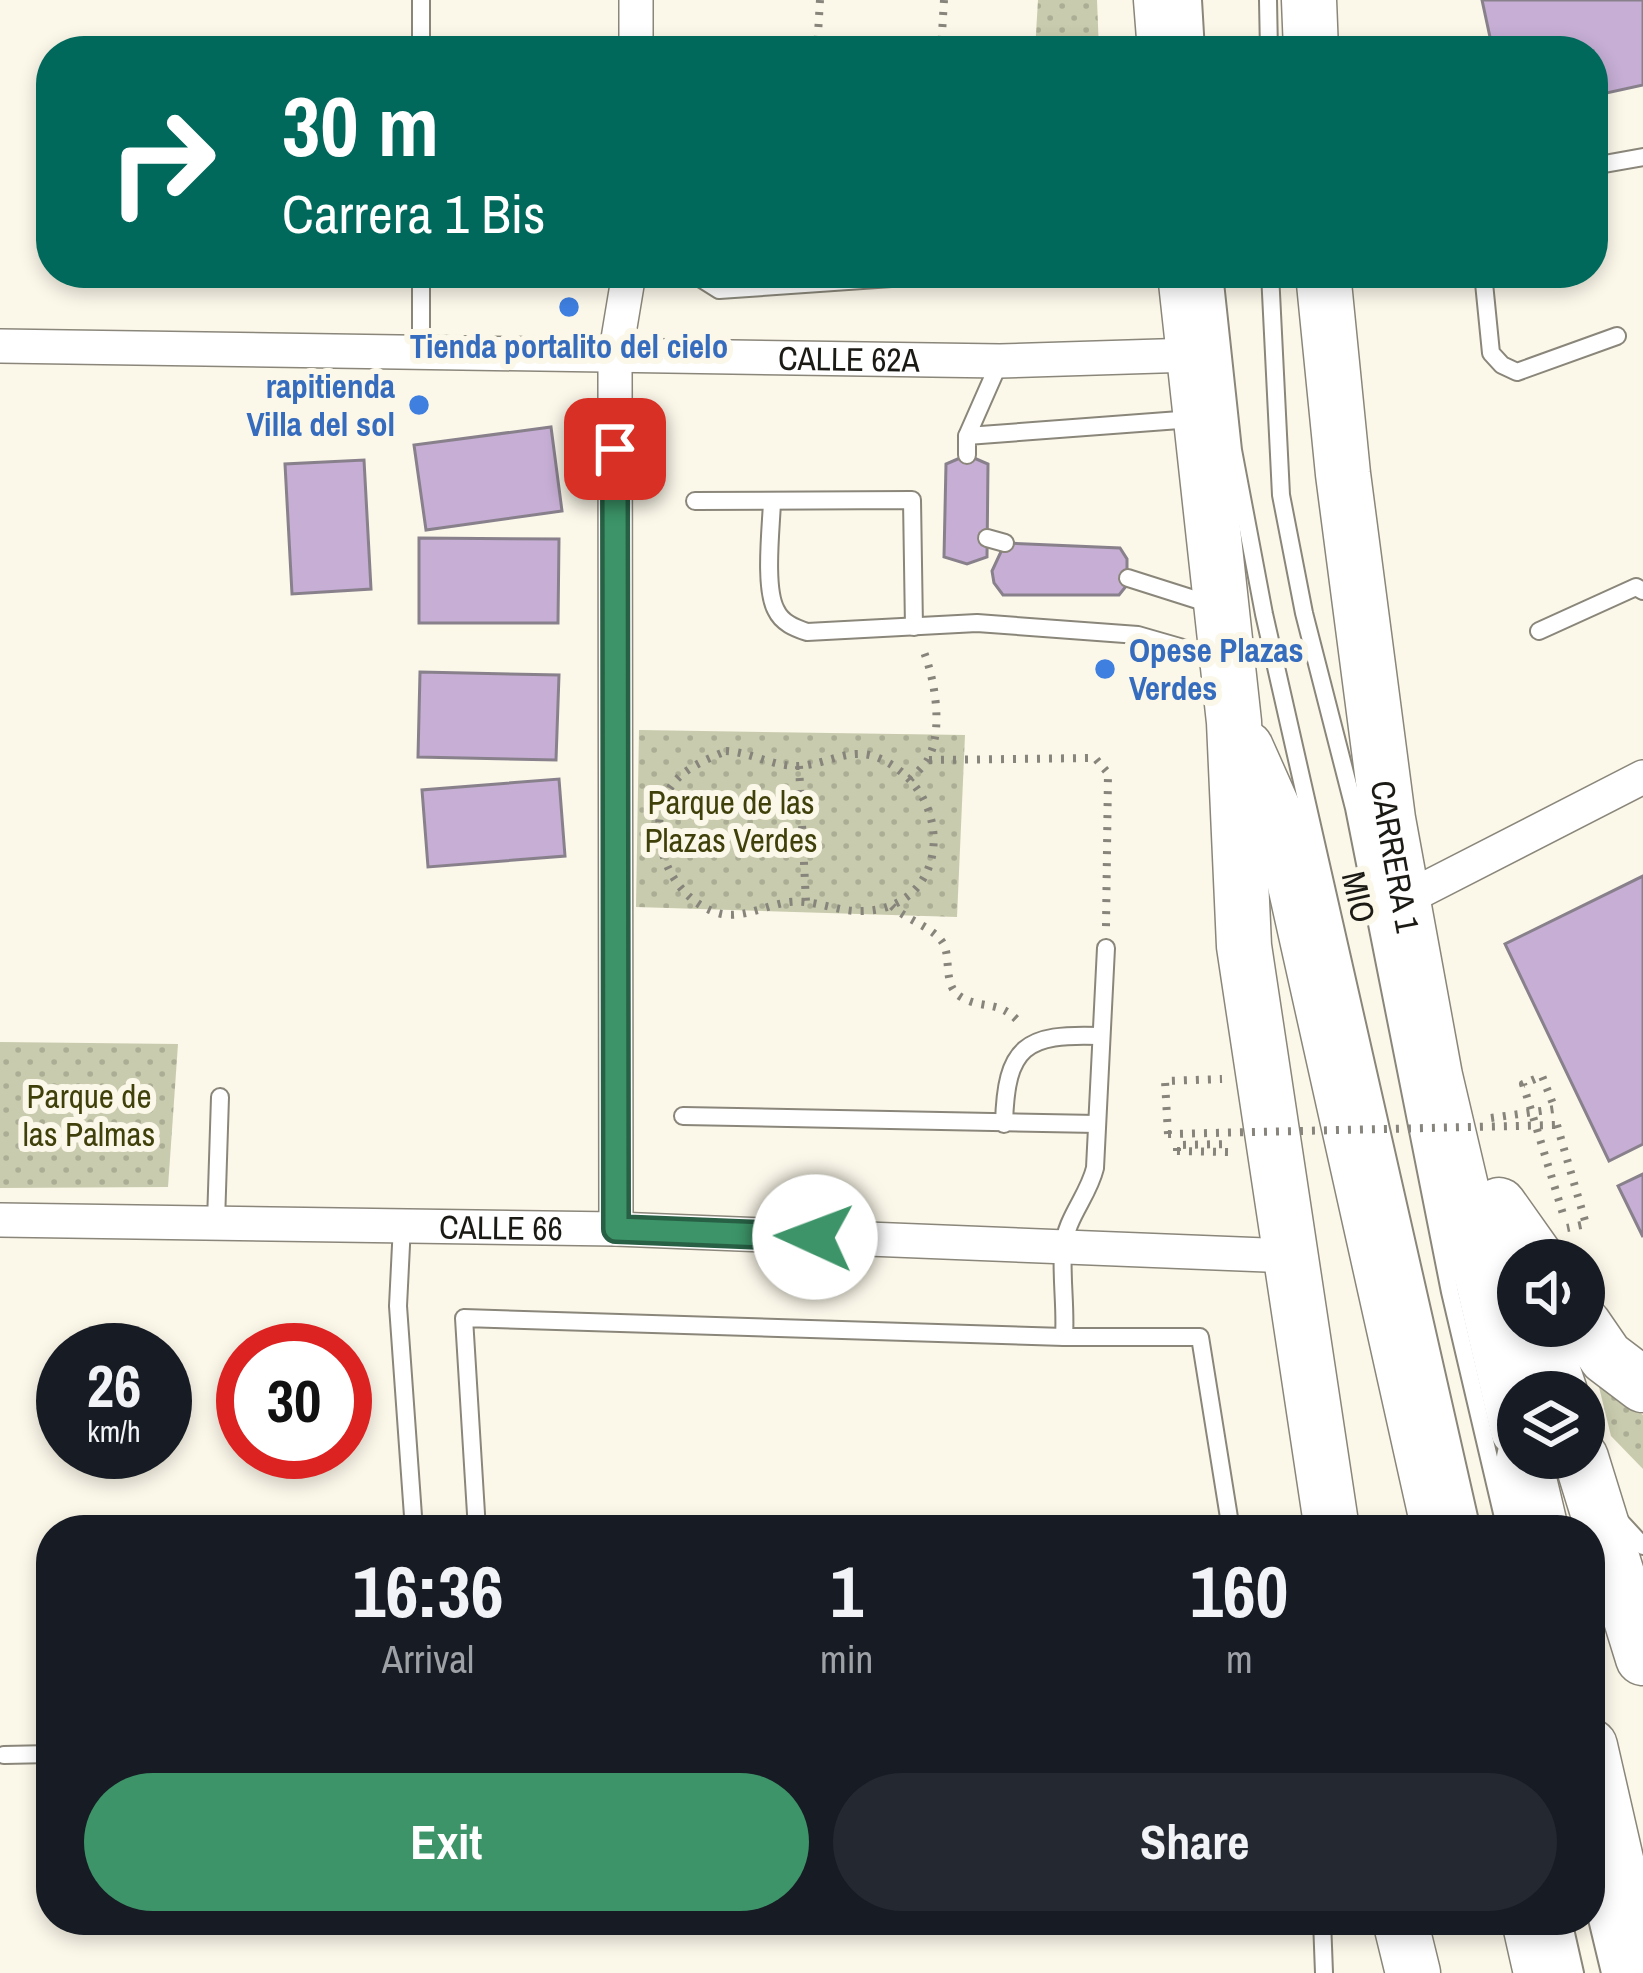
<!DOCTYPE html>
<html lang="en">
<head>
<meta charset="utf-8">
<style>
	body { margin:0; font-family:"Archivo Narrow",sans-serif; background:#242831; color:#f1f3f6; height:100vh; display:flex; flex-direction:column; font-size:45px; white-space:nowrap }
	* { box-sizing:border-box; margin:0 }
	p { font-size:39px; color:#9ea1a6 }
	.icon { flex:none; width:66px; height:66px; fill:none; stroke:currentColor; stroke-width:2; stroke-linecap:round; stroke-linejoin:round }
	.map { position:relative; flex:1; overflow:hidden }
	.side { position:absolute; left:36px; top:1515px; width:1569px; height:420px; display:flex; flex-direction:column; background:#171b24; border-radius:48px; box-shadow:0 6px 18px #0003 }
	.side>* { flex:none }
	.guide { position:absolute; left:36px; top:36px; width:1572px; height:252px; border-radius:48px; box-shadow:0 6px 18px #0003; background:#00695c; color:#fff; overflow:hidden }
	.buttons { position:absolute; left:1497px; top:1239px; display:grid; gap:24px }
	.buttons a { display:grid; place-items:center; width:108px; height:108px; border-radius:50%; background:#171b24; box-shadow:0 6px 18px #0003; font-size:60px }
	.speed { position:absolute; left:36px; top:1323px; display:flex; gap:24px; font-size:60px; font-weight:700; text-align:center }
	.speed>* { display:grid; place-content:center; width:156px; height:156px; border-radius:50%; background:#171b24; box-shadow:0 6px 18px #0003; line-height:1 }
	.speed small { font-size:30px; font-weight:400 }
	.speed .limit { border:18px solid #d22; background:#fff; color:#111 }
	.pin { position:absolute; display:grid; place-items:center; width:102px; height:102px; color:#fff; margin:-51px; border-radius:24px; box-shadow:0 6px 18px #0006 }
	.me { position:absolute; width:132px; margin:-66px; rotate:272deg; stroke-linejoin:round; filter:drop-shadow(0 0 9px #0008) }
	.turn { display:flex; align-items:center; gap:42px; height:252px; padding:0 48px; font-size:54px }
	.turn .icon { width:156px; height:156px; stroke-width:2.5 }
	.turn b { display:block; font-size:84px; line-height:102px }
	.eta { display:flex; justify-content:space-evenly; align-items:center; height:204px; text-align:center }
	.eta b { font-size:72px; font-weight:700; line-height:84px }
	.action { display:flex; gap:24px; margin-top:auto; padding:24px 48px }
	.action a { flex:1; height:138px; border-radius:72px; background:#3c9468; color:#fff; font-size:48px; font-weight:700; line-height:138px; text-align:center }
	.action a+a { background:#242831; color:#f1f3f6 }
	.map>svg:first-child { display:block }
</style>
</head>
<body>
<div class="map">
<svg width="1643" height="1973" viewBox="0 0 1643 1973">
	<defs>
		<pattern id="park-dots" width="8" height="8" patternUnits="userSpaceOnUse" patternTransform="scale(3)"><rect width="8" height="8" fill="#c8cbad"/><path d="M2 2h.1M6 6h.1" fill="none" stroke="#abae94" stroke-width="1.8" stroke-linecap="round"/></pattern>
	</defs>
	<rect width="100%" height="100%" fill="#fbf7e9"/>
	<g fill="url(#park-dots)">
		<path d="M1038,0H1097L1099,51H1035Z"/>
		<path d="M639,730L965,735L957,917L636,907Z"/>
		<path d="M0,1042L178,1044L168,1187L0,1188Z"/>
		<path d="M1597,1379L1643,1415V1469L1611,1436Z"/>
	</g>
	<g fill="#c6aed4" stroke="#88818c" stroke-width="3">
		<path d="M1482,0H1643V85L1593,96V51H1493Z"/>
		<path d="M551,427L562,511L426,530L414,445Z"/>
		<path d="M967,455L988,464L987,557L967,564L944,557L946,464Z"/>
		<path d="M364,460L371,589L292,594L285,464Z"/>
		<path d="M419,538L559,539L558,623H419Z"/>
		<path d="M1005,543L1120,548L1127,559V585L1119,595H1003L994,583L992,571Z"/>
		<path d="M420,672L559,675L556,760L418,757Z"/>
		<path d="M559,779L565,856L428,867L422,790Z"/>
		<path d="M1643,876V1144L1609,1161L1505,944Z"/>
		<path d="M1643,1174V1237L1618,1186Z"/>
	</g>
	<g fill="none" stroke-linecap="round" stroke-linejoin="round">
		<g stroke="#8a867a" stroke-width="20">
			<g id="service">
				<path d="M1193,0L1196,51"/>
				<path d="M1268,0L1269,51"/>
				<path d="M421,51V0"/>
				<path d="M1593,166L1643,157"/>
				<path d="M421,273V354"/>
				<path d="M692,273L719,290L964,273"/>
				<path d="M1214,273L1233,450L1264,614L1472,1530"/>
				<path d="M1270,273L1281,495L1304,613L1354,808L1450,1292L1506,1530"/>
				<path d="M1483,273L1491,353L1502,365L1517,372L1617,336"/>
				<path d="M967,436L1000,361"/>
				<path d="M967,455V436L1193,419"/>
				<path d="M695,501L912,500L914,627"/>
				<path d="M772,502C771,528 764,588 776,610C782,623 795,628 807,632L977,623L1138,635L1218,658"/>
				<path d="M987,538L1005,543"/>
				<path d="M1128,578L1213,605"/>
				<path d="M1539,631L1636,587L1643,591"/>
				<path d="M683,1116L1097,1124"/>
				<path d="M1004,1124C1006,1046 1025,1033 1101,1036"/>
				<path d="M216,1222L220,1097"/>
				<path d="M402,1225L398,1306L414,1530"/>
				<path d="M1064,1337C1066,1308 1061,1278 1063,1249C1066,1217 1088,1197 1095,1168L1106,948"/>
				<path d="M1619,1520L1643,1546"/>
				<path d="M477,1530L464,1318L1064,1337H1200L1231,1530"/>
				<path d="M4,1755L51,1754"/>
				<path d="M1590,1890L1610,1973"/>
				<path d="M1322,1920L1324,1973"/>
				<path d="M1563,1920L1575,1973"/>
			</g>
		</g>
		<g stroke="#8a867a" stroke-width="36">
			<g id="minor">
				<path d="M636,51V0"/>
				<path id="s1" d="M0,346L1000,361L1192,355"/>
				<path d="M1403,900L1643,777"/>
				<path id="s2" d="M0,1220L616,1229L1291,1256"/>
				<path d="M616,1229L615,357L629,273"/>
			</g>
		</g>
		<g stroke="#8a867a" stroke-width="57">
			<g id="primary">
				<path d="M1161,0L1165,51"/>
				<path d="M1309,0L1311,51"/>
				<path d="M1185,273L1234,722L1244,946L1332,1530"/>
				<path id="s3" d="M1323,273L1343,474L1388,819L1435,1076L1518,1430"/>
				<path d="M1246,748L1283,831L1439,1530"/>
				<path d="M1499,1205L1538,1260"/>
				<path d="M1584,1325L1606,1357L1643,1385"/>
				<path d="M1538,1326L1560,1392"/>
				<path d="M1524,1458L1541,1530"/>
				<path d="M1581,1458L1643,1658"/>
				<path d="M1590,1746L1642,1973"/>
				<path d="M1400,1920L1413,1973"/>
				<path d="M1529,1920L1541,1973"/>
			</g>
		</g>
		<g stroke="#86847b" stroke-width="8" stroke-dasharray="3 9" stroke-linecap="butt">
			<path d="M817,51L820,0"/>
			<path d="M941,51L944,0"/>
			<path d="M726,751C750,752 772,766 797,766C830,765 852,743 885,761C957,799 949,909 862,911C837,912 814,899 789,902C766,905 741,920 718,913C671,899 645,837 667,793C679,770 703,761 726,751Z"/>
			<path d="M929,760L1095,758L1108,773L1106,927"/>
			<path d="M799,766L806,902"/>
			<path d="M910,779C916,773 926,765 929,757C943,728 935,681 924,652"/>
			<path d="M892,906C906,920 936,928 944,945C951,960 943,987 961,997C983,1010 998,999 1019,1022"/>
			<path d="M1491,1118L1555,1109L1542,1076L1523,1084L1563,1214"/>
			<path d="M1557,1125L1586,1224L1567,1228"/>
			<path d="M1168,1134L1165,1081L1222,1079"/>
			<path d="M1177,1151V1145L1229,1144"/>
			<path d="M1177,1151L1229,1152"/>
		</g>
		<use href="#service" stroke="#fff" stroke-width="16"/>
		<use href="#minor" stroke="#fff" stroke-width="33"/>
		<use href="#primary" stroke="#fff" stroke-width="54"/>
		<path stroke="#86847b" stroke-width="8" stroke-dasharray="3 9" stroke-linecap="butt" d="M1168,1134L1557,1125"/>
	</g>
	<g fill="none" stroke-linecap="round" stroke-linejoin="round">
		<g stroke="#276044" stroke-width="30">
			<path id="route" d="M615,449L616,1229L815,1237"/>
		</g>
		<use href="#route" stroke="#3c9468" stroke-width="21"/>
	</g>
	<g fill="#3f7fe0" stroke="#fbf7e9" stroke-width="4.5">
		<circle cx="569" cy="307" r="12"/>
		<circle cx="419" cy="405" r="12"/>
		<circle cx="1105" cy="669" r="12"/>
	</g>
	<g text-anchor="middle" stroke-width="12" stroke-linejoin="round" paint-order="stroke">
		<g font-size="33" font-weight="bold" fill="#366cbe" stroke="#fbf7e9">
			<text x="569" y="358">Tienda portalito del cielo</text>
			<text x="395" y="398" text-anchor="end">rapitienda<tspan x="395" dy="38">Villa del sol</tspan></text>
			<text x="1129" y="662" text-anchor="start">Opese Plazas<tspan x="1129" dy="38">Verdes</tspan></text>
		</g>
		<g font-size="33" fill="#1b1a15" stroke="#fbf7e9">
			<text dy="12" stroke="none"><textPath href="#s1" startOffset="849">CALLE 62A</textPath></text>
			<text dy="12" stroke="none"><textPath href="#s3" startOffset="588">CARRERA 1</textPath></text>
			<text transform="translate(1359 897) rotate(77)" y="12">MIO</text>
			<text dy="12" stroke="none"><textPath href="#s2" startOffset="501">CALLE 66</textPath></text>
		</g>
		<g font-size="33" fill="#3f400a" stroke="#fbf7e9">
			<text x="731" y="814">Parque de las<tspan x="731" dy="38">Plazas Verdes</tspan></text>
			<text x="89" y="1108">Parque de<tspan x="89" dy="38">las Palmas</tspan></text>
		</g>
	</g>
</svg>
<div class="buttons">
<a><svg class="icon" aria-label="sound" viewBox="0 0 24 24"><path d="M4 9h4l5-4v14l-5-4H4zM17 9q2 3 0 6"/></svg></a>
<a><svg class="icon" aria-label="layers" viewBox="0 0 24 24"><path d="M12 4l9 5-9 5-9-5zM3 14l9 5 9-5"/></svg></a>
</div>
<div class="speed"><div>26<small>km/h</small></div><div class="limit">30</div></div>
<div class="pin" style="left:615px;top:449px;background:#d93025"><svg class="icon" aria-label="arrive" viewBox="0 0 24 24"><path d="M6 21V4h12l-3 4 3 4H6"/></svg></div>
<svg class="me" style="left:815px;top:1237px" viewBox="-20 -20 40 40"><circle r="19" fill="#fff"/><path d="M0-13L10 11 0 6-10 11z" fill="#3c9468"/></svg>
<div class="guide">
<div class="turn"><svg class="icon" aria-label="right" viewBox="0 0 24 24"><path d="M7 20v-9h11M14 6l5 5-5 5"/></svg><div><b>30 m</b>Carrera 1 Bis</div></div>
</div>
<section class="side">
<div class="eta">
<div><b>16:36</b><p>Arrival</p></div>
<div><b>1</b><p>min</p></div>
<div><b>160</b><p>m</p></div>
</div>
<div class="action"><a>Exit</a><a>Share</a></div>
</section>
</div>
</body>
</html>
